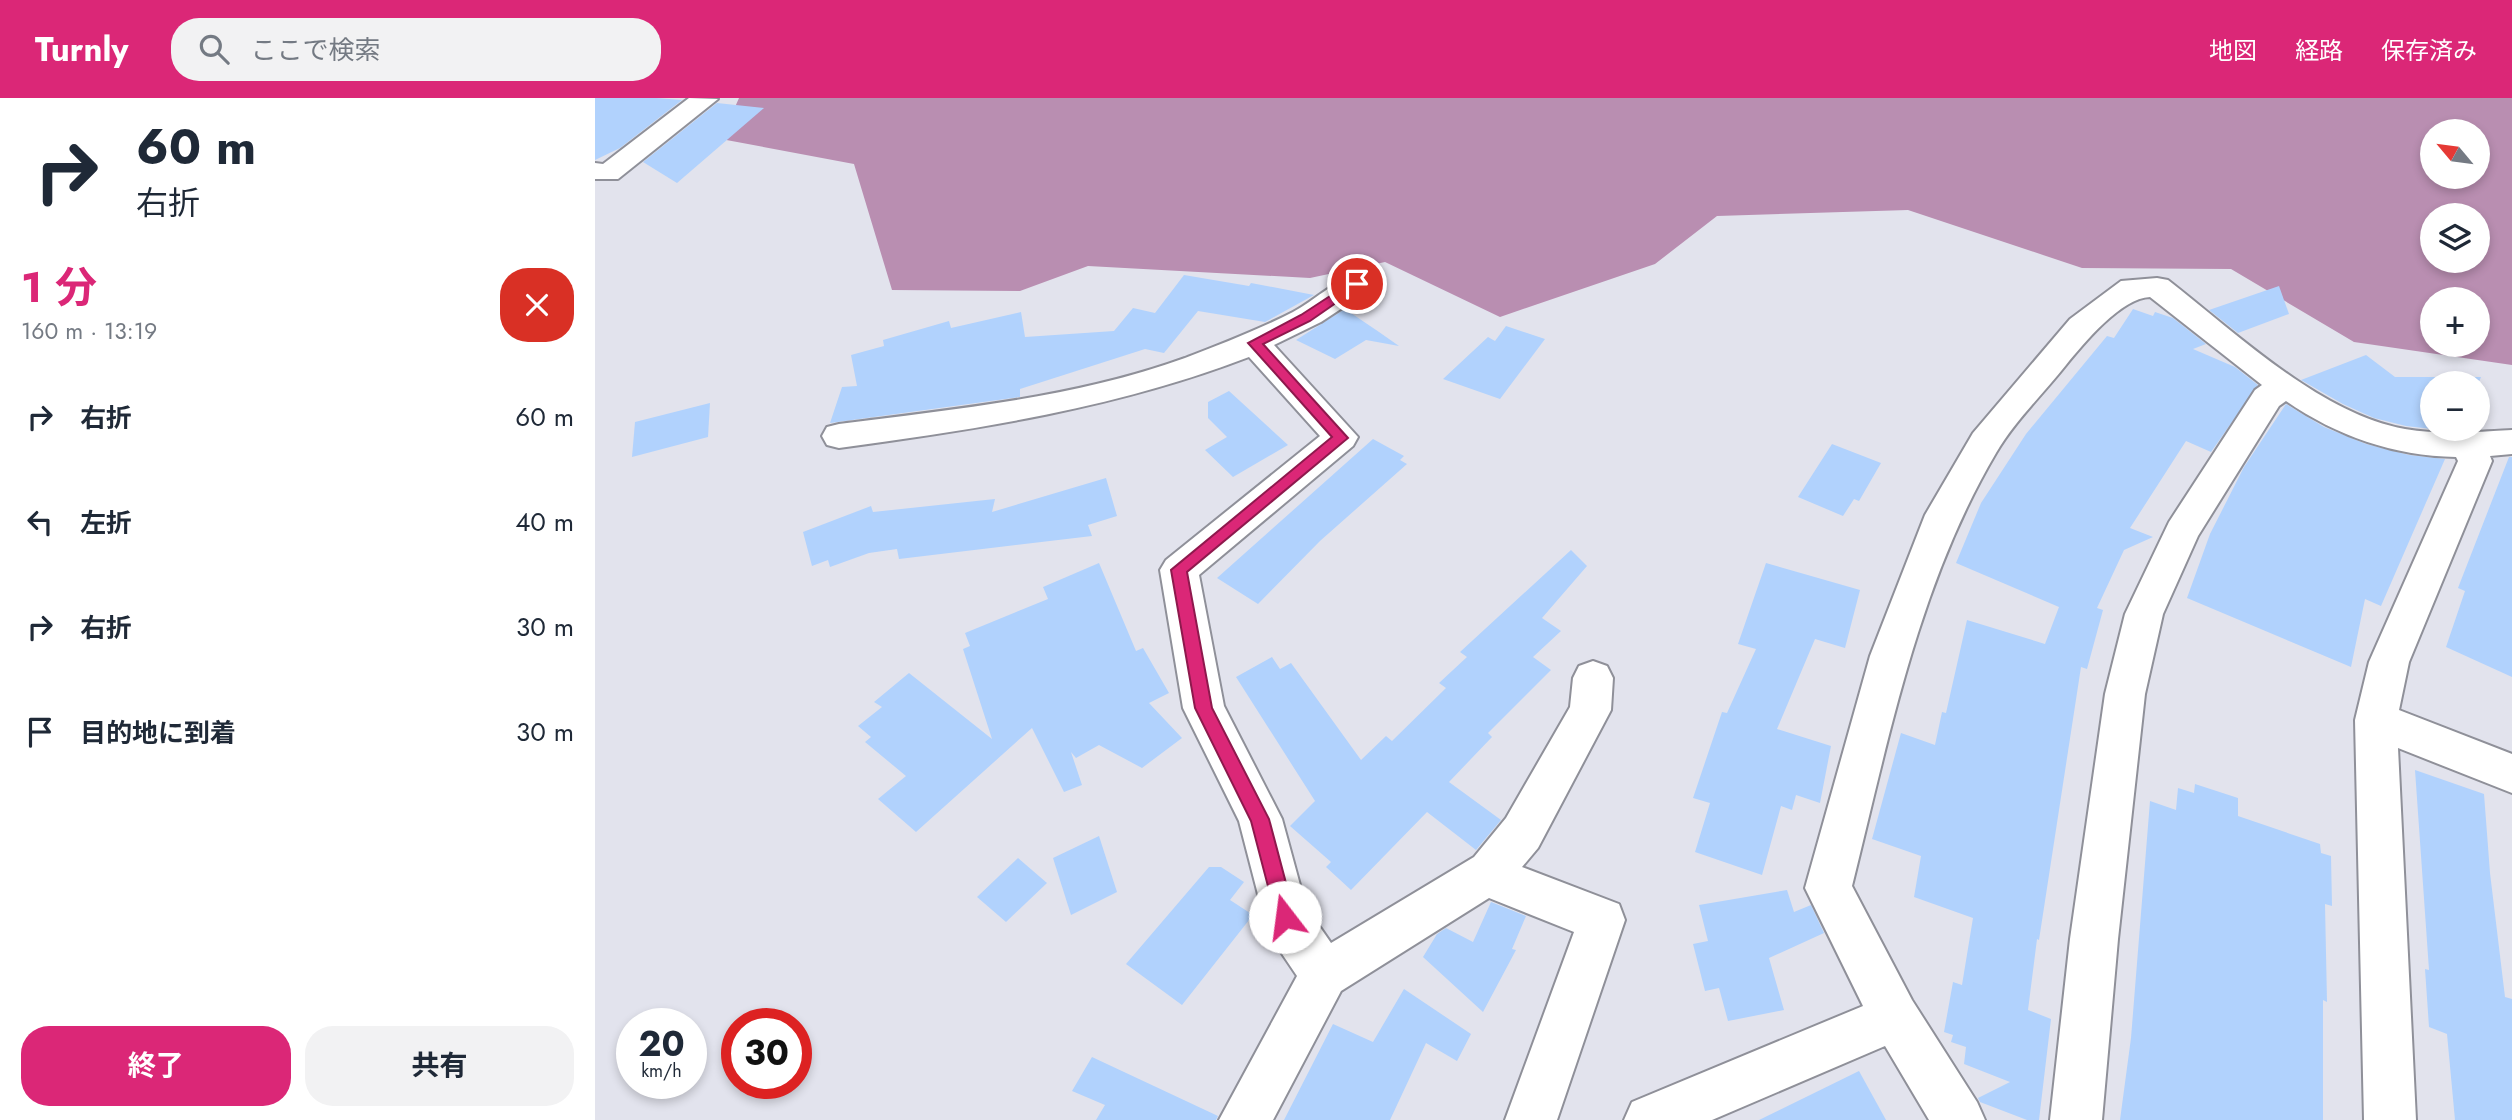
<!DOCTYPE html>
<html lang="ja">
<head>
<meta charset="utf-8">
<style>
	body { margin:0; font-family:Jost,"Noto Sans JP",sans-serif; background:#f2f2f3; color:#1f2937; height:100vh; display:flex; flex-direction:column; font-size:26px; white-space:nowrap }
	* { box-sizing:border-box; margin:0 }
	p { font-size:23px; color:#747a83 }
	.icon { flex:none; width:38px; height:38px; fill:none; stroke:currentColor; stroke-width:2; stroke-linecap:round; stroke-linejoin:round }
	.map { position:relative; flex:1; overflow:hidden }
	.panel { display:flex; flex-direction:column; background:#fff; width:595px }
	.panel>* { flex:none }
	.guide { background:#fff; color:#1f2937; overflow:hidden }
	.needle { width:46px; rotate:299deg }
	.fabs { position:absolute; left:1825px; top:21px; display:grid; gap:14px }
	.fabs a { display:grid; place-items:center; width:70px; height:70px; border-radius:50%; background:#fff; box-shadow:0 4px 10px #0003; font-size:35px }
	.speed { position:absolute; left:21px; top:910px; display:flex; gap:14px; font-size:35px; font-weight:700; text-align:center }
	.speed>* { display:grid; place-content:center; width:91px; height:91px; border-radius:50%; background:#fff; box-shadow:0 4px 10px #0003; line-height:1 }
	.speed small { font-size:18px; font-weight:400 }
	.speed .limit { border:10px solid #d22; background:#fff; color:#111 }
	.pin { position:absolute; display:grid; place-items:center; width:60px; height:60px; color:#fff; margin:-30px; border:4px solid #fff; border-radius:50%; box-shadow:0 2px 7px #0007 }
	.me { position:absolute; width:77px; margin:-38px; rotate:345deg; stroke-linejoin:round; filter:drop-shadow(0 0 5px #0008) }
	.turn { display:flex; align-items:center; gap:24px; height:147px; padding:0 21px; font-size:32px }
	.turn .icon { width:91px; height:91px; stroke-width:2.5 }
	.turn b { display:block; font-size:49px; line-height:60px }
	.round { display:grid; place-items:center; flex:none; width:74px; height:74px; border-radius:28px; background:#f2f2f3 }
	.head { display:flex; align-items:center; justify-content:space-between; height:119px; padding:0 21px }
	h1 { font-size:42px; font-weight:700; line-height:52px; color:#db2777 }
	.cta { display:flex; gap:14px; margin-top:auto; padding:14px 21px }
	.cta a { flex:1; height:80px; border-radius:28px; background:#db2777; color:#fff; font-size:28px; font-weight:700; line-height:80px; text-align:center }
	.cta a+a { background:#f2f2f3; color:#1f2937 }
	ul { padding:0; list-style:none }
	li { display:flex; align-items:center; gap:21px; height:105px; padding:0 21px }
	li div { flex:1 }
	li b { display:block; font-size:26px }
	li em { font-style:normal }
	header { display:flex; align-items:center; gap:42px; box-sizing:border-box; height:98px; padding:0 35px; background:#db2777; color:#fff }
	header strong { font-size:33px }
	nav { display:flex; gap:38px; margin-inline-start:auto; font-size:24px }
	.search { width:490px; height:63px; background:#f2f2f3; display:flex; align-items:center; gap:18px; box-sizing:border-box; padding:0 24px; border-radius:28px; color:#747a83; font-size:26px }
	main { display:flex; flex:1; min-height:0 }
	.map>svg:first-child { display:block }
</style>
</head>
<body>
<header>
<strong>Turnly</strong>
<div class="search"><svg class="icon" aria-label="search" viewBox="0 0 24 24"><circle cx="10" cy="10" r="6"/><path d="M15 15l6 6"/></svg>ここで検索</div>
<nav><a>地図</a><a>経路</a><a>保存済み</a></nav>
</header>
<main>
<section class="panel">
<div class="guide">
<div class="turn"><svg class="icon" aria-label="right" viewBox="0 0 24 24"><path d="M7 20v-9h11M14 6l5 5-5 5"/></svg><div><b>60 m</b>右折</div></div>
</div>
<div class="head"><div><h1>1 分</h1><p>160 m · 13:19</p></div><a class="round" style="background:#d93025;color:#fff"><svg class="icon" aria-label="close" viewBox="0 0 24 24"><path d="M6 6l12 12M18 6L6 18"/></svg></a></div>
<ul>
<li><svg class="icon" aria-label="right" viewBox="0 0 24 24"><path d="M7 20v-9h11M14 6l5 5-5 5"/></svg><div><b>右折</b></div><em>60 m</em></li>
<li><svg class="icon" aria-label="left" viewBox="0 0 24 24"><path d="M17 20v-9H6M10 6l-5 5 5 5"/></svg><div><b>左折</b></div><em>40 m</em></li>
<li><svg class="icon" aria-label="right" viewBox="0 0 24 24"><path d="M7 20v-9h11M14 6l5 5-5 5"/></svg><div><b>右折</b></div><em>30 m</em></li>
<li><svg class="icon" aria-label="arrive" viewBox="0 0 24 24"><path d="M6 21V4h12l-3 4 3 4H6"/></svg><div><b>目的地に到着</b></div><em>30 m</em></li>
</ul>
<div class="cta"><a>終了</a><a>共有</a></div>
</section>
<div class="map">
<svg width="1917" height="1022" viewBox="0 0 1917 1022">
	<rect width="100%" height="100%" fill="#e2e3ed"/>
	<path fill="#b98eb1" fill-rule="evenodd" d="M144,0H1917V267L1759,244L1636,171L1487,170L1313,112L1122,118L1060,166L905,219L790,164L715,180L493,168L425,193L297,192L259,66L126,41ZM1838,33H1883V79H1838ZM1838,117H1883V163H1838ZM1838,201H1883V247H1838Z"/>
	<g fill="#b1d2fd">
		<path d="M0,0H61L87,2L25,50L0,62Z"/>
		<path d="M122,5L169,10L82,85L48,64Z"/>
		<path d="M589,177L654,188L656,185L719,197L670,224L603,213L569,255L550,251L425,291V299L235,325L247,289L262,288L256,257L289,248L288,242L354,223L356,230L426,214L430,239L519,233L538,210L560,215Z"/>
		<path d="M1684,188L1694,216L1643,235L1614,212Z"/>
		<path d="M750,211L784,234L804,248L771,242L740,261L701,242Z"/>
		<path d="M1538,211L1558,218L1560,214L1578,220L1611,246L1598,251L1640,269L1663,287L1616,354L1591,343L1535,430L1558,439L1529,452L1502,510L1508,512L1492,571L1486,569L1444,842L1442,841L1433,912L1456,921L1444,1022H1432L1385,1004L1383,1000L1415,984L1369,966L1371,949L1356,944L1358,937L1349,934L1358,884L1367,887L1378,820L1319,799L1326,758L1277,741L1306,635L1340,647L1347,614L1351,615L1372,522L1450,546L1464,509L1361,465L1386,405L1431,336L1512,238L1519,240Z"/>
		<path d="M911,228L950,241L905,301L848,281L893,239L900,243Z"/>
		<path d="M1771,257L1800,279H1886L1883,286L1838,285V331L1863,332L1837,331L1811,328L1779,320L1748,306L1706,282Z"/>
		<path d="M634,293L693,347L638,379L610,352L632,339L613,320V304Z"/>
		<path d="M115,305L113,339L37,359L40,324Z"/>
		<path d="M1691,306L1729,329L1771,346L1814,357L1850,361L1786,508L1770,501L1756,569L1592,500L1615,436L1649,369Z"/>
		<path d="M778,341L809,358L805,362L812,366L725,443L663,506L622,480Z"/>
		<path d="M1237,346L1286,365L1264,403L1259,401L1248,418L1203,399Z"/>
		<path d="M1914,359H1917V579L1851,549L1870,493L1863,490Z"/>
		<path d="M511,380L522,418L493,427L497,438L304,461L302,451L274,455L235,469L233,462L217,468L208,434L276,408L278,414L400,401L397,414Z"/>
		<path d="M976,452L992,468L947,520L966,533L938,559L956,572L893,635L897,639L854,684L906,722L881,752L832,714L756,792L731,769L736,764L695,728L720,703L641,579L677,559L685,571L696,565L766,662L791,638L797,643L851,590L844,585L872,559L865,554Z"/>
		<path d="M504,465L541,553L548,550L574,595L554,605L587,640L547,670L504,647L481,660L476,654L487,687L469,694L437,630L321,734L283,701L311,678L270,644L276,639L263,628L287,609L279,604L314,575L397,641L368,551L375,548L370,535L453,501L448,489Z"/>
		<path d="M1171,465L1265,492L1250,550L1220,541L1182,631L1236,648L1225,705L1201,697L1197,712L1186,708L1167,777L1100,754L1115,705L1098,700L1127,614L1132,615L1161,551L1143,546Z"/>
		<path d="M1820,672L1889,696L1895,775L1910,899L1917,901V1022H1860L1852,936L1834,929L1830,871L1834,872Z"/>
		<path d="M1600,686L1643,700V718L1725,746L1726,755L1736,758L1737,808L1730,806L1732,904L1728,902V1022H1525L1536,940L1555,703L1581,712L1583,690L1599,695Z"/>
		<path d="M504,738L522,794L476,817L458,760Z"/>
		<path d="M423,760L452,785L411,824L382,799Z"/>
		<path d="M614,769H626L649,784L635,802L658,817L587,907L531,866Z"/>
		<path d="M1192,792L1199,814L1216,807L1229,835L1174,860L1189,912L1133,923L1124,890L1110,893L1098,846L1113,843L1104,807Z"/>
		<path d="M896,804L931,818L917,851L921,852L888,914L828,859L842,836L851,830L878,844Z"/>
		<path d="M809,891L876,936L862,963L831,945L795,1022H689L738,926L778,944Z"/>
		<path d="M497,959L623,1018L621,1022H501L510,1007L477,993Z"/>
		<path d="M1264,973L1291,1022H1164Z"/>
	</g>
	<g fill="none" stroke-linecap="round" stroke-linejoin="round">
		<g stroke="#8f9099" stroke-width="4">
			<g id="minor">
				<path d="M94,0L123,1L23,81H0V65L8,66Z"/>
				<path d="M762,177L773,179L777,186L773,193L726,224L679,247L763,339L758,348L604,477L629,608L687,721L711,809L736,845L879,759L911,720L975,609L978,580L984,568L998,563L1012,568L1018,580L1016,612L943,750L927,769L1024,806L1030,822L962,1022H910L979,834L894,800L746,893L678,1022H624L702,878L673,835L644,723L588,610L565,472L571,462L725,338L654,259C522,310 384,331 244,350L232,347L227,338L232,329L244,326C359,311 480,300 590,260C626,246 663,232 698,214C719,203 738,183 762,177Z"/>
				<path d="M1562,180L1573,182C1640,234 1725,316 1810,331C1845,337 1882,334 1917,332V356L1895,358L1897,363L1814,564L1804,612L1917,656V695L1803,650L1821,1022H1769L1760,622L1774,564L1863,363L1861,359C1798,358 1742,338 1691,303L1684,308L1603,438L1568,516L1550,596L1523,841L1507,1022H1455L1475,841L1510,596L1530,516L1574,424L1660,292L1667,287L1555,199C1526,200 1489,245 1471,267C1448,296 1419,324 1401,355C1323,487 1294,640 1257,788L1317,902L1382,1004L1390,1022H1334L1290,948L1117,1022H1029L1037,1004L1268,908L1210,790L1275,558L1330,417L1378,335L1475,221L1526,183Z"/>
			</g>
		</g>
		<use href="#minor" fill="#fff" fill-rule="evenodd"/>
	</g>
	<path fill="#db2777" stroke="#8e194d" stroke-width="2" d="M758,183L768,186L715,223L668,246L753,340L592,474L617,610L674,721L700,819L697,826L690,828L684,826L681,819L656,723L600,610L576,472L737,339L653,245L706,217Z"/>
</svg>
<div class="fabs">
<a><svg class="needle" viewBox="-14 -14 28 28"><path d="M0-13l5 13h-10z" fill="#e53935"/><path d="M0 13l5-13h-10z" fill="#747a83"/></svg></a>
<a><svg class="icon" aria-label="layers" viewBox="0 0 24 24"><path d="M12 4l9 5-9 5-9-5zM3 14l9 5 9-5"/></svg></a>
<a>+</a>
<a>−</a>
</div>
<div class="speed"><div>20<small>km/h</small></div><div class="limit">30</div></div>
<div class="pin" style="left:762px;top:186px;background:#d93025"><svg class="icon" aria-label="arrive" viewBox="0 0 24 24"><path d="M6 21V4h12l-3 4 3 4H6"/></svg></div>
<svg class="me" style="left:690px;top:819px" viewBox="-20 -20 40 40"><circle r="19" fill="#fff"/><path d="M0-13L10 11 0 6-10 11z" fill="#db2777"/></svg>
</div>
</main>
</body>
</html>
